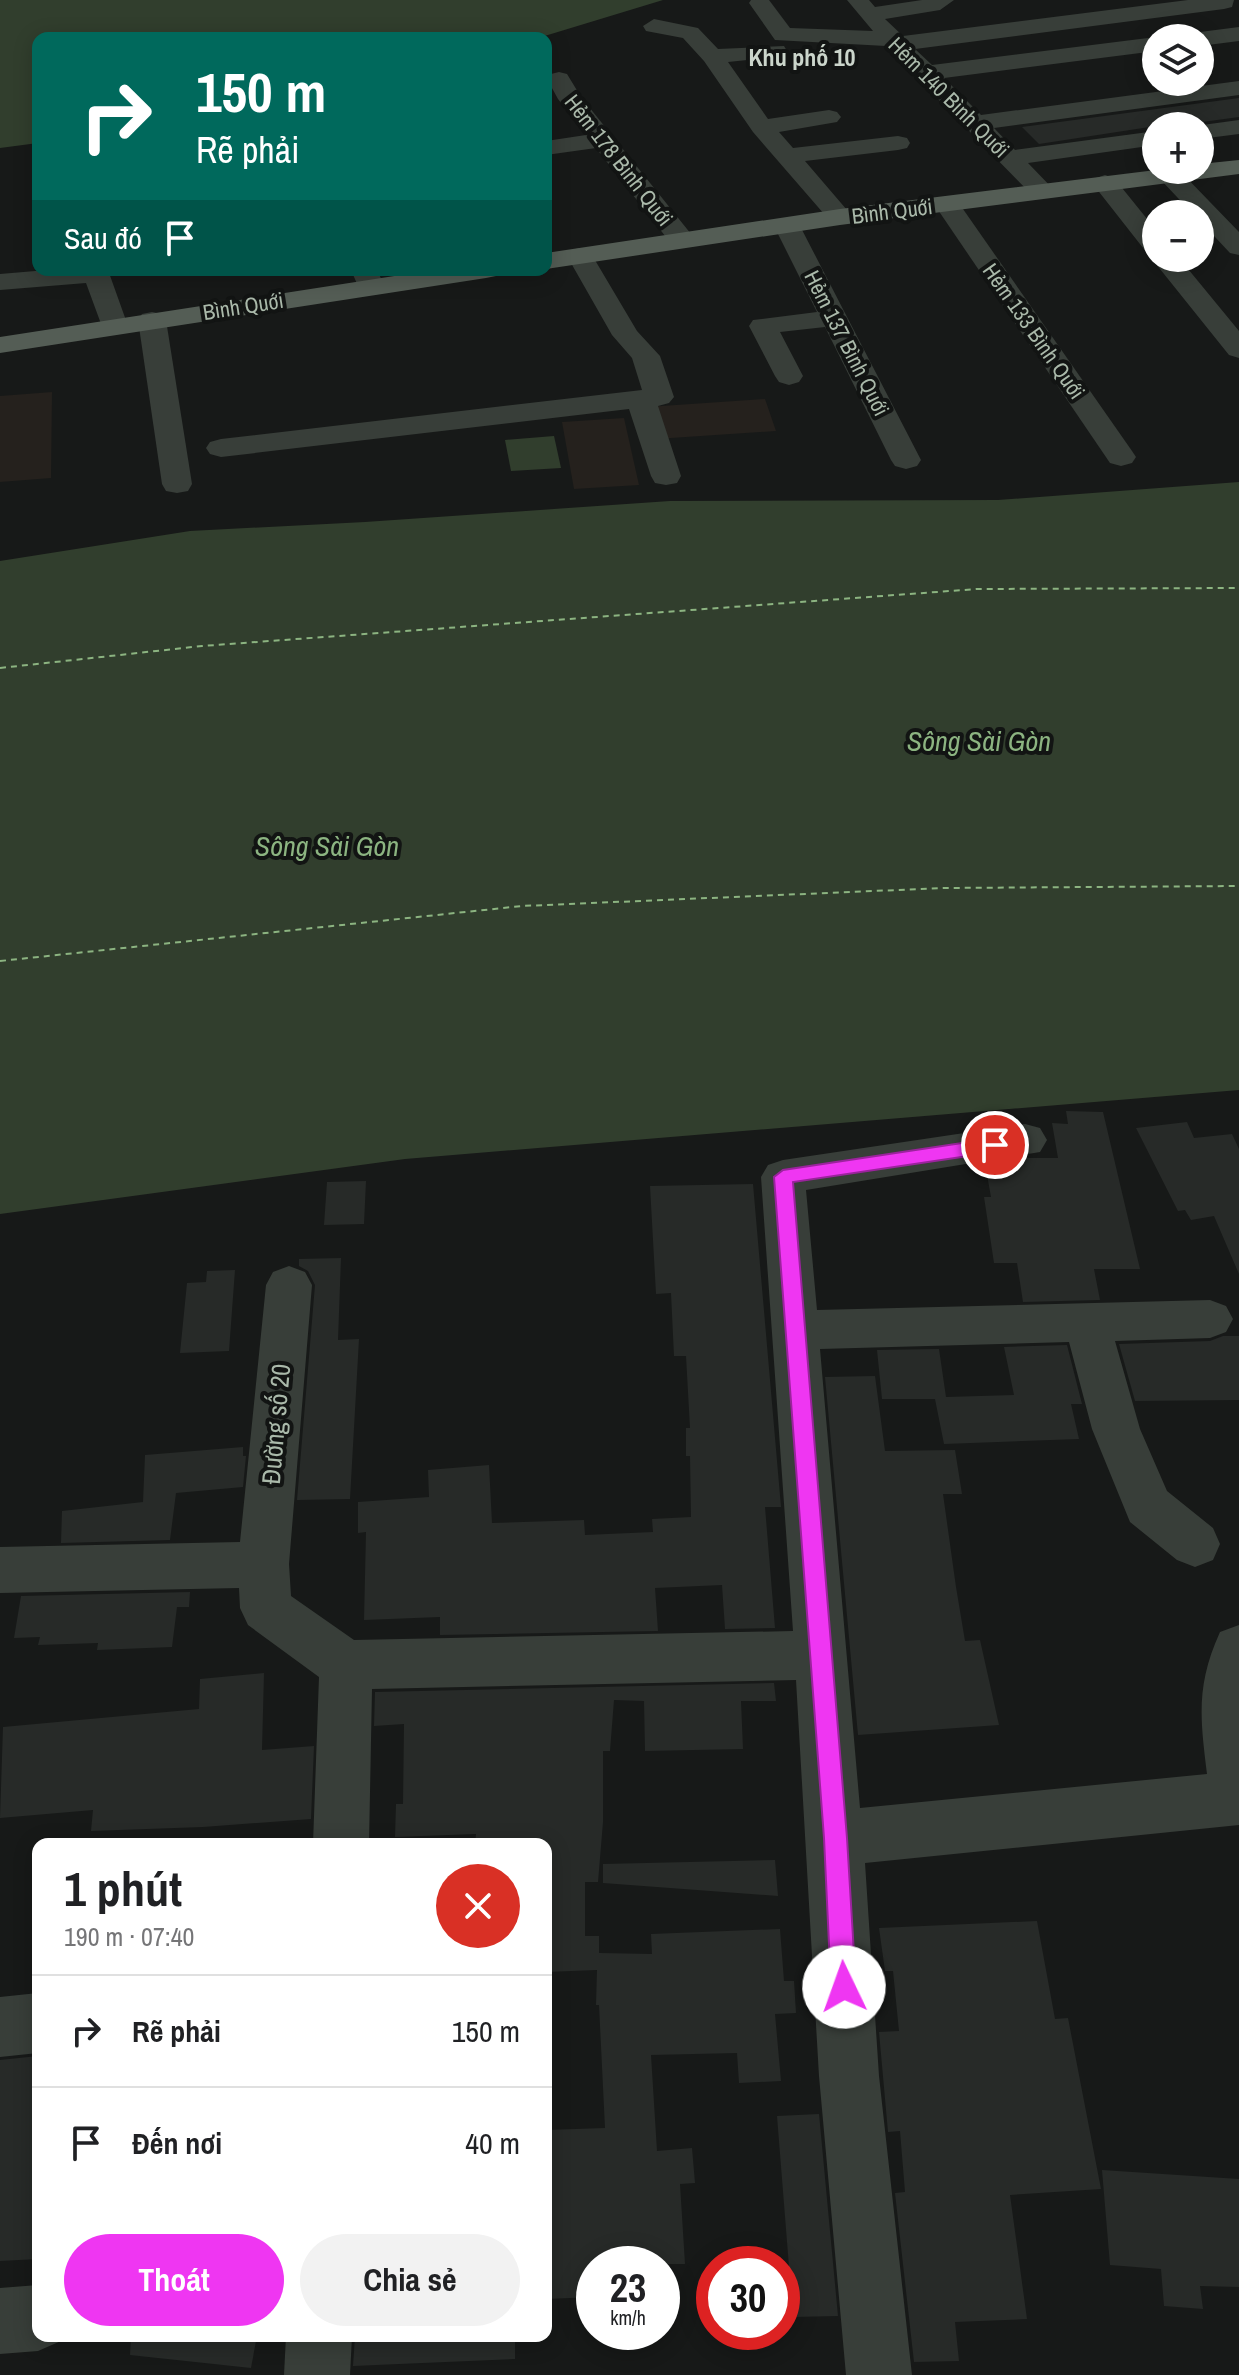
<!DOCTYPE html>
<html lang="vi">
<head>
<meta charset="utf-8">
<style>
	body { margin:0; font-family:"Archivo Narrow",sans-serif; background:#f2f2f2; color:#202124; height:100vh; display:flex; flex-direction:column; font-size:30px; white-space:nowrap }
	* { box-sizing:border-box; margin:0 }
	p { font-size:26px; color:#757577 }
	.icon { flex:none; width:44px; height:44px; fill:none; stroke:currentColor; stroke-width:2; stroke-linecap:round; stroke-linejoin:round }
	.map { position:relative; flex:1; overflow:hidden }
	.panel { position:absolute; left:32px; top:1838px; width:520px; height:504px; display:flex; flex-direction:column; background:#fff; border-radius:16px; box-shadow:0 4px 20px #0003 }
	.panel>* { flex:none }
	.hud { position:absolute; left:32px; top:32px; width:520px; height:244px; border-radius:16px; box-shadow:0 4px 20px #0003; background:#00695c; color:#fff; overflow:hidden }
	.tools { position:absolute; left:1142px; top:24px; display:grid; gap:16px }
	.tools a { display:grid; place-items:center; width:72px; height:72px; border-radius:50%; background:#fff; box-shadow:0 4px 20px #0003; font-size:40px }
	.speed { position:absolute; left:576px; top:2246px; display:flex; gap:16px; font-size:40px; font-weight:700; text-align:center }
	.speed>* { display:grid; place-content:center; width:104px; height:104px; border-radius:50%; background:#fff; box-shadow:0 4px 20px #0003; line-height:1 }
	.speed small { font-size:20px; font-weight:400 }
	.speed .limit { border:12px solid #d22; background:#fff; color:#111 }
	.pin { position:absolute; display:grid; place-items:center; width:68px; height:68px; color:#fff; margin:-34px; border:4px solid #fff; border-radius:50%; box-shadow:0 2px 8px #0007 }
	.me { position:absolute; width:88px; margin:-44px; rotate:357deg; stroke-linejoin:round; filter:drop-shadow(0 0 6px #0008) }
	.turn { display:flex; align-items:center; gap:28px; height:168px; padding:0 32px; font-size:36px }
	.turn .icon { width:104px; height:104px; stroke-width:2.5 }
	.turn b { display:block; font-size:56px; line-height:68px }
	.then { display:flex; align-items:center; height:76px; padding:0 32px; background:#0003; gap:16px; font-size:30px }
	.round { display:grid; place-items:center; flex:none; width:84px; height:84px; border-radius:42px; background:#f2f2f2 }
	.head { display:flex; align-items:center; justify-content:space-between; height:136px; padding:0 32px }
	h1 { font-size:48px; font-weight:700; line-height:60px }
	.button { display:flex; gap:16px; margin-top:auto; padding:16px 32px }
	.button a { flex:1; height:92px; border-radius:48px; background:#ef36f2; color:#fff; font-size:32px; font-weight:700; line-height:92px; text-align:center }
	.button a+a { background:#f2f2f2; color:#202124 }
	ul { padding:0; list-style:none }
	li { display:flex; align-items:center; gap:24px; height:112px; padding:0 32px; border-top:2px solid #e0e0e0 }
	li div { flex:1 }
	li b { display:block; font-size:30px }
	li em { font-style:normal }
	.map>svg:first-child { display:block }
</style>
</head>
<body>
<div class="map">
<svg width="1239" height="2375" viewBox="0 0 1239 2375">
	<rect width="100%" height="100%" fill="#171918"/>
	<g fill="#25211d">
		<path d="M52,392L51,478L0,482V396Z"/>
		<path d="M765,399L776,431L656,439L647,407Z"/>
		<path d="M624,418L639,485L574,489L562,422Z"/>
	</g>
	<g fill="#313e2d">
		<path d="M0,0H663L538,38H38V143L0,148Z"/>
		<path d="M554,436L561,468L511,471L505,440Z"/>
		<path d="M1239,482V1090L405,1159L0,1214V561L190,531L365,522L670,501L998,500Z"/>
	</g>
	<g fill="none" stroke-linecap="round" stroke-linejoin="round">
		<g stroke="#8cb481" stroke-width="2" stroke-dasharray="6 5" stroke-linecap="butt">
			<path d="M0,668L202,646L977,589L1239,588"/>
			<path d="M0,961L522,906L944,888L1239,886"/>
		</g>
	</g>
	<g fill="#272a28">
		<path d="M1239,98V117L1195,123L1192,126H1156L1039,144L1022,127Z"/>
		<path d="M1066,1111L1103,1112L1140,1269H1094L1100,1300L1023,1302L1017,1263H994L984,1197H991L985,1164L1020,1158H1058L1052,1123L1068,1124Z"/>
		<path d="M1187,1122L1194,1138L1232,1134L1239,1149V1274L1214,1216L1191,1220L1185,1210L1178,1211L1136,1128Z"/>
		<path d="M366,1181L364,1224L324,1225L327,1182Z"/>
		<path d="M753,1184L781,1507H765L775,1628L725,1629L722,1585L655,1588L658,1631L440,1635V1617L364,1620L366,1532L358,1533V1502L429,1497L428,1470L489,1465L492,1523L584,1520L585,1535L653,1532L652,1519L691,1517L690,1456H686V1428H690L686,1356H674L671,1293L656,1294L650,1186Z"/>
		<path d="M341,1258L338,1340L359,1339L350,1499L297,1500L315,1285L308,1271L299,1266V1259Z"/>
		<path d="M235,1270L229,1351L180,1353L187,1283L206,1282L207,1271Z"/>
		<path d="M1223,1336H1239V1400L1135,1401L1119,1344L1210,1341Z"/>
		<path d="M1067,1345L1082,1404H1071L1079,1439L944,1444L935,1399H882L877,1350L939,1349L946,1397L1014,1395L1004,1347Z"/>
		<path d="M875,1376L885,1451L955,1450L962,1494H943L956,1587L965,1641L980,1640L999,1725L858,1735L825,1377Z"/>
		<path d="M243,1447V1456H246L243,1487L176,1493L170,1540L61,1543L62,1511L143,1502L145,1455Z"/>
		<path d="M190,1592L189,1607H177L172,1647L97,1650L98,1643L38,1645L40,1637L14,1638L21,1596Z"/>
		<path d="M264,1673L262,1750L314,1746L311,1819L203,1827L91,1831L93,1810L0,1818L3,1727L199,1709L200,1679Z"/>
		<path d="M774,1683L776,1701H741L743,1749L645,1751L644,1701L614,1700L610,1751H603V1822L598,1882H585V1936H599V1953L652,1954L651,1934L780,1929L784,1981H794L796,2013L775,2014L781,2081L739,2083L737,2053L651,2055L657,2151L692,2148L695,2183L680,2184L685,2264H594V2297L546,2299V2130L605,2128L599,2005H596L597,1970L546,1972V1844H475L476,1834L395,1837L396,1804H403L404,1724L374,1726L375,1692Z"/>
		<path d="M775,1860L778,1896L603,1883V1864Z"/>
		<path d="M1037,1921L1055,2019L1068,2018L1101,2189L1010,2195L1027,2319L955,2322L959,2361L914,2362L895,2193L905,2192L900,2131L888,2132L879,2032L899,2031L893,1971H885L879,1928Z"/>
		<path d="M38,2056V2259L0,2261V2060Z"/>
		<path d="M819,2114L838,2316L793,2317L777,2116Z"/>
		<path d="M1102,2170L1239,2179V2287L1200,2286L1203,2309L1164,2306L1161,2269L1110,2265Z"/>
		<path d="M131,2336H212L256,2341L251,2368L130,2355Z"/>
		<path d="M355,2336H515V2359L353,2366Z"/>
	</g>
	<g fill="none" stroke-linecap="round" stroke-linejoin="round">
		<g fill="#383e39" fill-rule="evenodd">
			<path d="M751,0H769L790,28L873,31L847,0H869L875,7L922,0H954L940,10L885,19L903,36L1188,0H1234L1232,7L1224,9L915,49L932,65L1156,37L1159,38H1156V51L944,78L981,115L1239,81V95L994,128L1015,150L1156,131V145L1028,163L1056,192L1052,197H1034L886,46L775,40L749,3Z"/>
			<path d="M654,19L698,28L718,49L784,46L787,51L784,56L728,62L768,119L829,110L837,112L841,117L837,122L779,132L793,148L898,136L907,138L910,143L907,148L898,150L805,161L853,217L849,222H831L753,132L704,61L683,38L646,31L643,26Z"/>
			<path d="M1239,27V41L1200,46V38H1189L1200,32Z"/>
			<path d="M559,72L567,74L581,97L691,234L695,240L691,246H673L596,148L546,155V141L586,135L558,99L547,79L551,74Z"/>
			<path d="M1239,120V134L1200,139V126H1195Z"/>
			<path d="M1161,170H1179L1239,232V255L1230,253L1200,221V214H1193L1161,180L1157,175Z"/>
			<path d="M1105,175L1114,178L1156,230V258H1179L1239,331V358L1229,355L1156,264L1152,258L1154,254L1147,253L1096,188L1092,183L1096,178Z"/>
			<path d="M947,196L956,199L1132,451L1136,457L1132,463L1121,466L1110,463L934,204L938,199Z"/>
			<path d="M787,218L796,220L800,226L921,460L917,466L906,469L895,466L891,460L825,327L780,332L803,376L799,382L789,385L779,382L775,376L749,326L753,320L817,312L774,226L778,220Z"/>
			<path d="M580,248L589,250L637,331L660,356L674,397L669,403L658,406L681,476L677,483L666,485L655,483L651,476L629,409L221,457L210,454L206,448L210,442L221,439L642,390L632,358L612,335L567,256L571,250Z"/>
			<path d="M47,270H108L128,326L124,332L114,334L104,332L86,283L0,290V274Z"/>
			<path d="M351,270H377L385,287L381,293H361Z"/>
			<path d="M152,312L162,314L166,320L192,484L188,491L177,493L166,491L162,484L138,320L142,314Z"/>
			<path d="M1025,1124L1040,1128L1047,1140L1040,1152L806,1190L817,1310L1210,1300L1226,1306L1233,1319L1226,1332L1210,1338L1115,1341L1140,1429L1167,1491L1213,1528L1220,1544L1213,1560L1195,1567L1177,1560L1130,1522L1092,1429L1069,1342L820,1349L860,1808L1207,1774C1200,1718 1196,1685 1220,1632L1239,1625V1825L865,1863L879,2076L912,2375H846L819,2076L796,1680L372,1689L369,1844H313L319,1677L248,1625L240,1608L239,1588L0,1593V1547L240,1542L266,1285L273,1272L289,1266L305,1272L312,1285L289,1564L291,1596L354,1640L793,1631L761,1177L768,1165L783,1160Z"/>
			<path d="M38,1993V2053L0,2057V1997Z"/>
			<path d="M38,2285V2336H63L61,2341L38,2351L0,2354V2288Z"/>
			<path d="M286,2336H352L350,2375H284Z"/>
		</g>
		<g fill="#545d55" fill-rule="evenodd">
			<path d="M1239,160V174L840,225L546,269V253L840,209L1156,170H1200V164Z"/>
			<path d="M433,270H499L496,276L486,278L0,353V337Z"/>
		</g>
	</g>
	<path fill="#ef36f2" stroke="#9b239d" stroke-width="2" d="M995,1138L1004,1145L995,1152L793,1182L847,1838L856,1987L852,1995L844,1999L835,1995L831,1987L824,1838L774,1177L783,1170Z"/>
	<g text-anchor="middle" stroke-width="8" stroke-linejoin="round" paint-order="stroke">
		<g font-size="22" fill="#aab9aa" stroke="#121413">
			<text transform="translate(949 97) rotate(45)" y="8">Hẻm 140 Bình Quới</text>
			<text transform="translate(619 160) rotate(52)" y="8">Hẻm 178 Bình Quới</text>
			<text transform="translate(892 211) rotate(-7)" y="8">Bình Quới</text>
			<text transform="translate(243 306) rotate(-9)" y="8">Bình Quới</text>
			<text transform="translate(1034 331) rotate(55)" y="8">Hẻm 133 Bình Quới</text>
			<text transform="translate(847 343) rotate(63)" y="8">Hẻm 137 Bình Quới</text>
		</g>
		<g font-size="24" font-weight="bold" fill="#cbd5cb" stroke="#121413">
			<text x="802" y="66">Khu phố 10</text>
		</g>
		<g font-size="26" fill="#aab9aa" stroke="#121413">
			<text transform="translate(276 1424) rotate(-85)" y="9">Đường số 20</text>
		</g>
		<g font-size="28" font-style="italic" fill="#8cb481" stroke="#121413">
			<text x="979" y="751">Sông Sài Gòn</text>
			<text x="327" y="856">Sông Sài Gòn</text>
		</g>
	</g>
</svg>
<div class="tools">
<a><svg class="icon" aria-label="layers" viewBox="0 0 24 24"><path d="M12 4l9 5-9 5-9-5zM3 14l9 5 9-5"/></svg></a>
<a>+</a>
<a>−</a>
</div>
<div class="speed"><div>23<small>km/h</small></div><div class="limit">30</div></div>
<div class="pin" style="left:995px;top:1145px;background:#d93025"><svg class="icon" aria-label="arrive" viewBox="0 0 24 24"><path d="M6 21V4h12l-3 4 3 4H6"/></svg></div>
<svg class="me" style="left:844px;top:1987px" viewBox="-20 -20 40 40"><circle r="19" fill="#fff"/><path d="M0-13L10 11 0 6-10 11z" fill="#ef36f2"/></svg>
<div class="hud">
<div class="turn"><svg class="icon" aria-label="right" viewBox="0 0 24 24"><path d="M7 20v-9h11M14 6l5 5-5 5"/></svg><div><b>150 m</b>Rẽ phải</div></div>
<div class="then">Sau đó<svg class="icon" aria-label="arrive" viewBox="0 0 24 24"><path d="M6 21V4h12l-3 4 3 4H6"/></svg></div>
</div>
<section class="panel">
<div class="head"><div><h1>1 phút</h1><p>190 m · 07:40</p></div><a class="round" style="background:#d93025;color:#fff"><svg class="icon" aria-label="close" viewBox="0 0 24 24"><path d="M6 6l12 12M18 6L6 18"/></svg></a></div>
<ul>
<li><svg class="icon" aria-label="right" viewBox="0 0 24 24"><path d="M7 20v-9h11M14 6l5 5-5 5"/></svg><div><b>Rẽ phải</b></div><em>150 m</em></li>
<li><svg class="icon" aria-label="arrive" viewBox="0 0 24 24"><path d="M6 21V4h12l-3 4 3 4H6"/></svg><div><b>Đến nơi</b></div><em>40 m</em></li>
</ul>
<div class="button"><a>Thoát</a><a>Chia sẻ</a></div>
</section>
</div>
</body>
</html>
